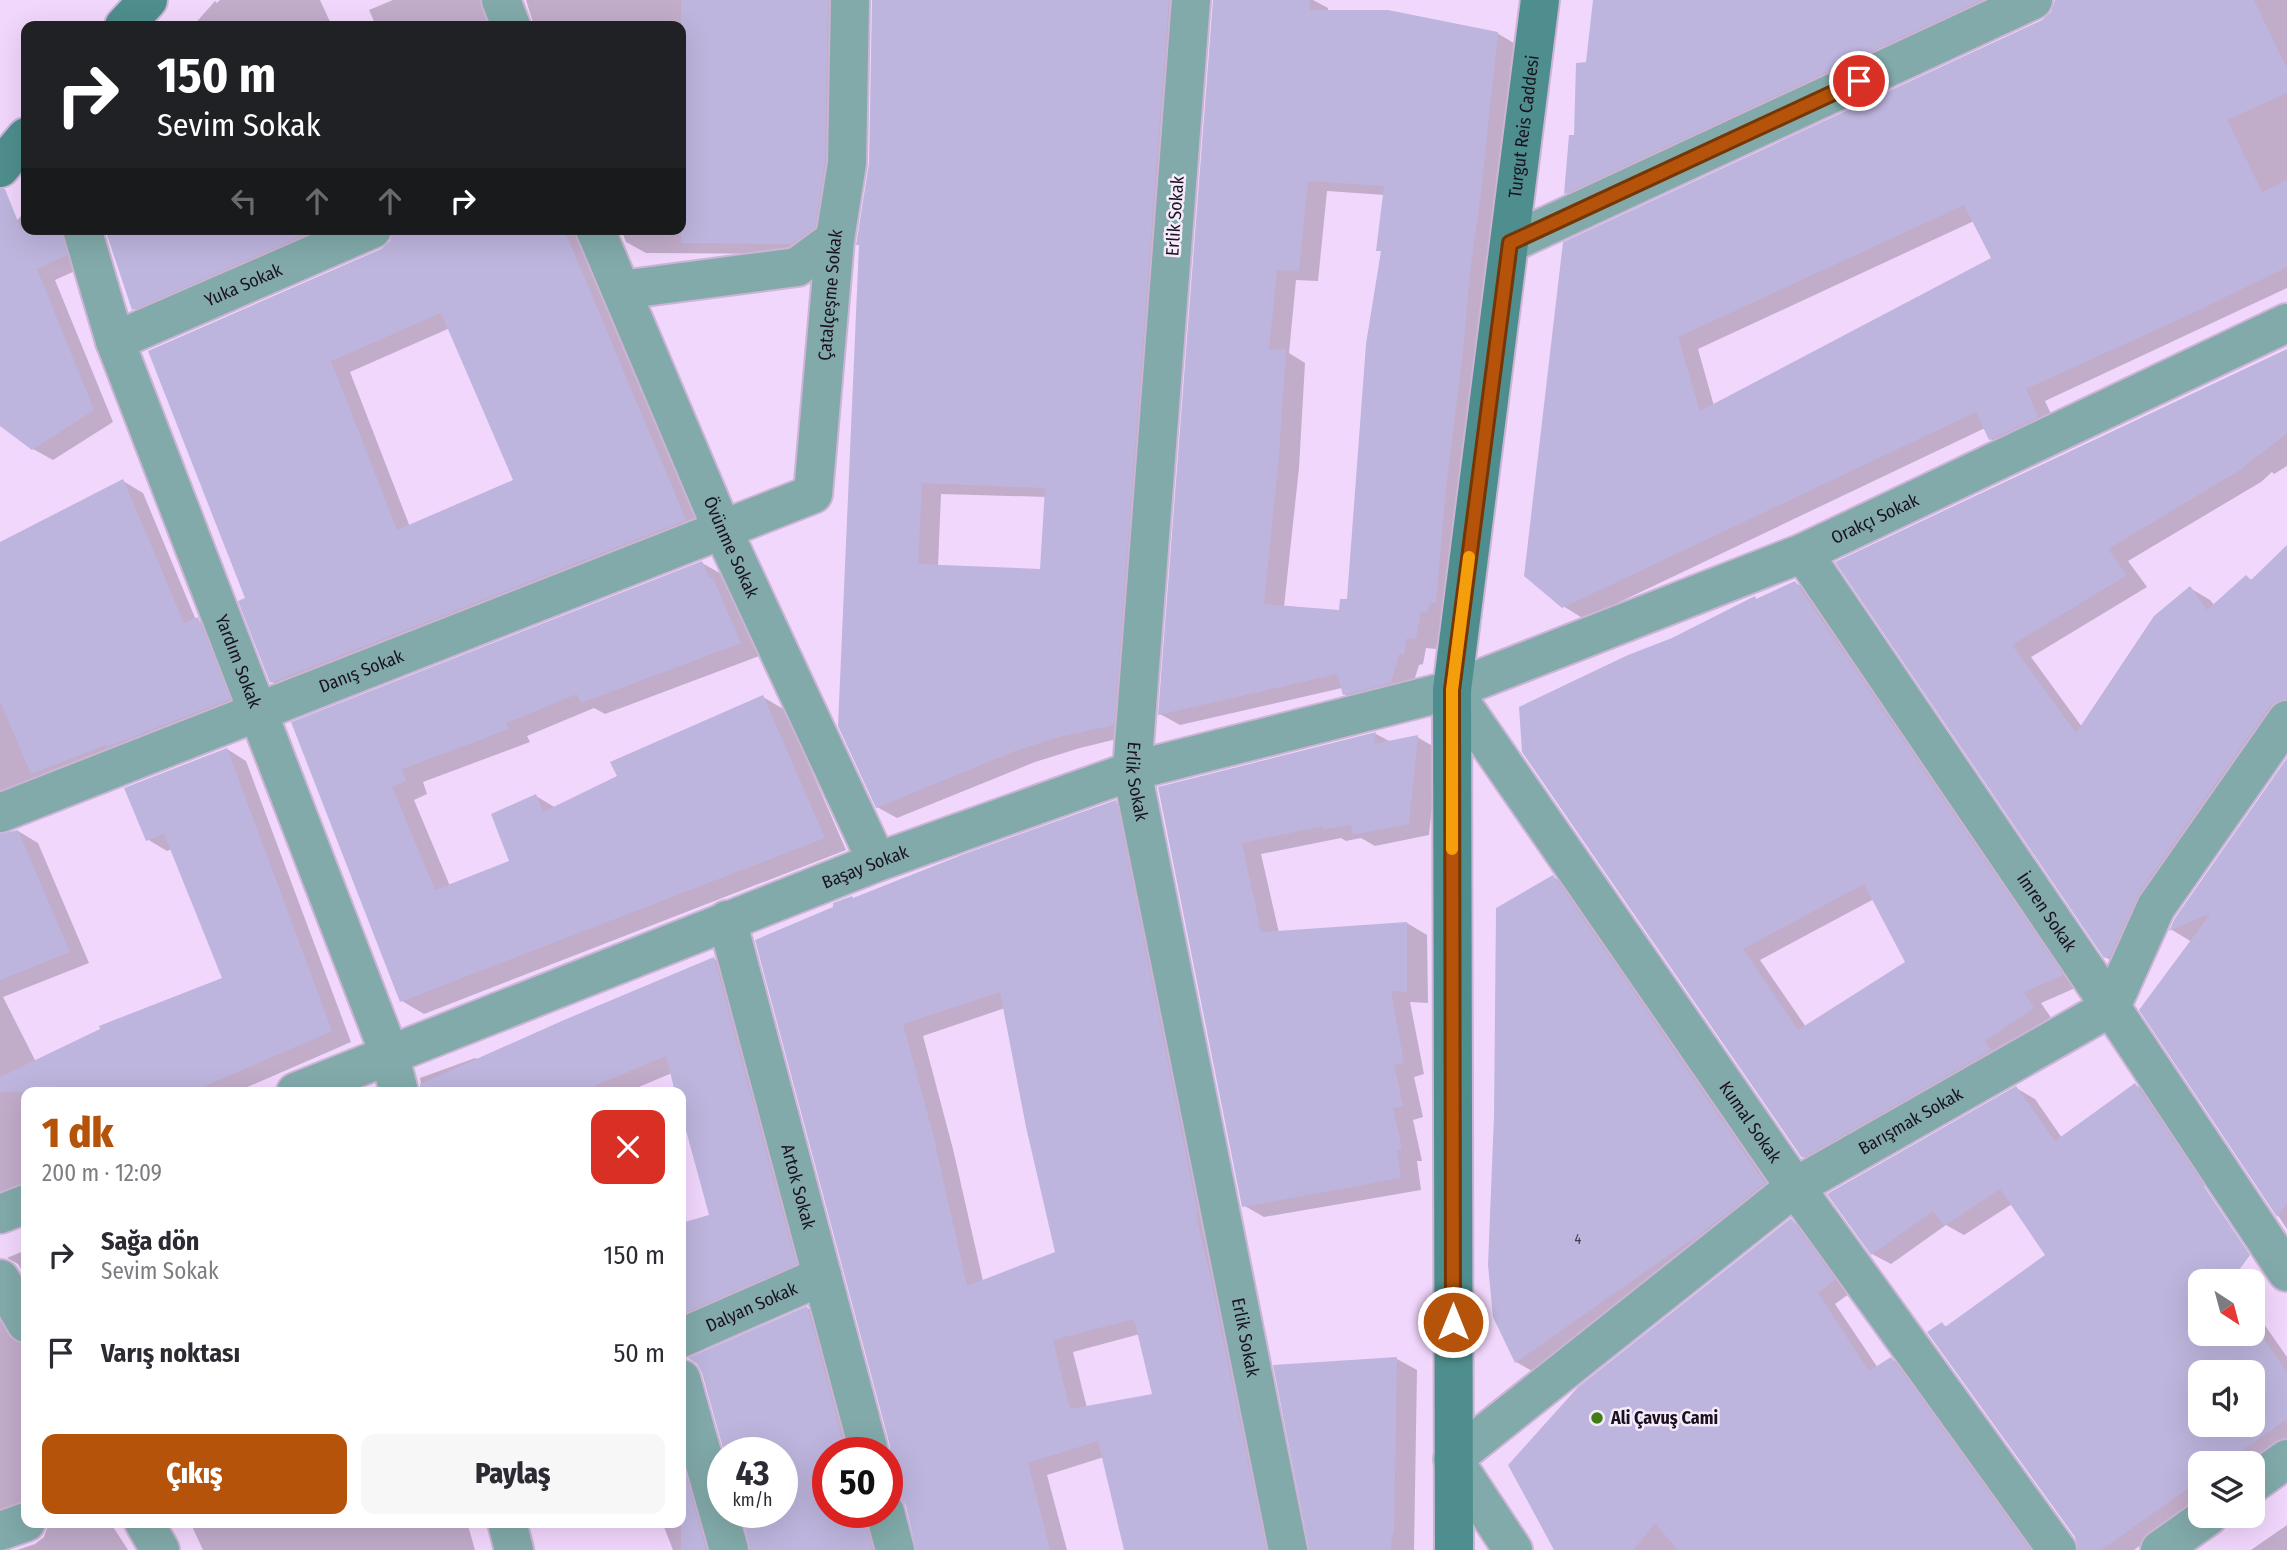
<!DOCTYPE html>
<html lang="tr">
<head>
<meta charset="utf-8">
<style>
	body { margin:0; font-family:"Fira Sans Condensed",sans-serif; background:#f7f7f7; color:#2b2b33; height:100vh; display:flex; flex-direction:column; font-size:26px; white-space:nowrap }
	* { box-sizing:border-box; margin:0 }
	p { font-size:23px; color:#7c7c81 }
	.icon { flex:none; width:38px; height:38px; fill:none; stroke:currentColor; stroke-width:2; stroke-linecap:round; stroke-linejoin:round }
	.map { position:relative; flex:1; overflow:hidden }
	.details { position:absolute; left:21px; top:1087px; width:665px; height:441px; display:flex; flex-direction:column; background:#fff; border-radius:14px; box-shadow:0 7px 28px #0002 }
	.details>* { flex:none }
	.hud { position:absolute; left:21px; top:21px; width:665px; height:214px; border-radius:14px; box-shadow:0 7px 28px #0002; background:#202124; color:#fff; overflow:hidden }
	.needle { width:46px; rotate:144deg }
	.tools { position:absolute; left:2188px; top:1269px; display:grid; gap:14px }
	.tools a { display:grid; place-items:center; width:77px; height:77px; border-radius:14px; background:#fff; box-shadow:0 7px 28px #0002; font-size:35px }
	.speed { position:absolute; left:707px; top:1437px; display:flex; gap:14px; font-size:35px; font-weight:700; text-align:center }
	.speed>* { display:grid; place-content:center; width:91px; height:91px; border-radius:50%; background:#fff; box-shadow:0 7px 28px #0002; line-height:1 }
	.speed small { font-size:18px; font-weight:400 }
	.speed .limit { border:10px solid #d22; background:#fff; color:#111 }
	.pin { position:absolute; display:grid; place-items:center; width:60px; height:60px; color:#fff; margin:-30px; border:4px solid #fff; border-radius:50%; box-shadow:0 2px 7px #0007 }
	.me { position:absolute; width:77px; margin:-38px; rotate:0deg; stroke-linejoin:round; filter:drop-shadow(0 0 5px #0008) }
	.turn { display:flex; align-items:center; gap:24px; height:147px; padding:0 21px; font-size:32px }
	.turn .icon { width:91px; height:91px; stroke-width:2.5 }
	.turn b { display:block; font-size:49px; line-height:60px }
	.lanes { display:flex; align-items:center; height:66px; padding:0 21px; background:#0003; justify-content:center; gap:35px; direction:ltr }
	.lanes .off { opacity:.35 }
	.round { display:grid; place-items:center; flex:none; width:74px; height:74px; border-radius:14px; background:#f7f7f7 }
	.head { display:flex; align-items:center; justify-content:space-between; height:119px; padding:0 21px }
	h1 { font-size:42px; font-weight:800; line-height:52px; color:#b45309 }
	.cta { display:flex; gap:14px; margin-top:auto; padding:14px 21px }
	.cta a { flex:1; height:80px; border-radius:14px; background:#b45309; color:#fff; font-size:28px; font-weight:800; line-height:80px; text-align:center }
	.cta a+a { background:#f7f7f7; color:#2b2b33 }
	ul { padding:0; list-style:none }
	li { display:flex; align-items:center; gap:21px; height:98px; padding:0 21px }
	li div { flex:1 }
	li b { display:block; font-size:26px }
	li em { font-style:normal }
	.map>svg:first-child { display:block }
</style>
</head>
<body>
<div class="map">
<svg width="2287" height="1550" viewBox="0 0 2287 1550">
	<rect width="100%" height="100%" fill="#f2d7fd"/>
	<g fill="#0003" fill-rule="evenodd">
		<path d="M220,0H320L332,26H193L215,1L217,3Z"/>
		<path d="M393,0H502V26H376L369,10Z"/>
		<path d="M526,0H851L844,173L812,254L646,253L626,242L621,229H681V26H534Z"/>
		<path d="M874,0H1192L1133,735L1080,748L1035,762L897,818L877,807L871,164ZM941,494L1047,497L1041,570L938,566Z"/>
		<path d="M1214,0H1313L1328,8V12L1497,33L1517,45L1448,623L1441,622L1436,649L1426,648L1423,664L1419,665L1410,694L1364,705L1344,694L1342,688L1180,725L1160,714ZM1327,191L1385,195L1378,250L1382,252L1349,601L1341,612L1284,607L1299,468L1305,363L1289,353L1296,280L1318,281Z"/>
		<path d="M1595,0H2026L1586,205L1566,193L1587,64Z"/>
		<path d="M2056,0H2287V288L2045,401L2058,429L2011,451L1990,439L1985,428L1584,619L1563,606L1565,244L2043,21L2053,13ZM1974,221L1993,259L1714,406L1698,349Z"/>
		<path d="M26,210V229H84L86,266L55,280L113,422L53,460L33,449L0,424V240Z"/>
		<path d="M107,229H361L153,320L134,308Z"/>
		<path d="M395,229H596L704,532L291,694L272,682L247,599L150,351L382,251L391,242ZM450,328L515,481L410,527L350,372Z"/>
		<path d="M2287,350V466L2274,474L2272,472L2261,482L2128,561L2147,587L2031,657L2082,727L2190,588L2210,600L2215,606L2246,577L2252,580L2287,548V723L2126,969L2105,957L1838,563Z"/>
		<path d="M123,481L143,493L196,620L218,631L248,711L0,816V544Z"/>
		<path d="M702,563L725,576L762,655L605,714L594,708L527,736L530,742L423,782L427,794L414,800L450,886L512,862L536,796L556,808L620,777L763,697L785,710L846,850L424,1014L402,1001L293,723Z"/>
		<path d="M1795,583L1814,593L2080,986L2041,1003L2052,1019L1822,1168L1803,1157L1523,752L1672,639ZM1874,899L1907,963L1806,1027L1760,960Z"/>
		<path d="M1376,734L1391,742L1417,737L1438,749L1429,835L1375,846L1361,838L1346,841L1341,838L1261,854L1279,933L1407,923L1427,935L1428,1003L1410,1002L1424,1074L1414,1077L1423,1117L1413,1120L1422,1161H1417L1421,1190L1264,1217L1243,1205L1160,788Z"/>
		<path d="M227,749L246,761L351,1042L236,1092H26V1188L0,1200V836L18,831L38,843L89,963L3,997L36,1062L224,979L172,849L167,851L147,839Z"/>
		<path d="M2287,761V1229L2142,1010L2192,942L2172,930L2177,919Z"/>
		<path d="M1115,802L1136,814L1283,1550H1126L1104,1457L1047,1475L1067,1550H918L906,1502H901L891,1507L889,1550H752L743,1512H782V1452H726L704,1372L807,1308L828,1320L863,1452H828V1512H887V1466L892,1457V1446L757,941ZM1005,1008L1057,1253L983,1281L953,1149L923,1036ZM1140,1334L1154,1396L1087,1408L1073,1352Z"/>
		<path d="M1553,877L1574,889L1784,1195L1536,1373L1516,1362Z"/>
		<path d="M714,959L734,970L816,1275L681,1344V1234L711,1216L681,1105V1092H677L672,1073L627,1092H422L420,1078L475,1058L479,1060Z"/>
		<path d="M2135,1085L2154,1096L2211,1181L2180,1202L2234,1281H2200V1334H2252V1307L2287,1357V1443L2252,1463H2200V1503L2134,1550H2080L2076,1536L1942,1324L1947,1327L2048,1256L2012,1204L1964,1235L1946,1225L1891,1264L1872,1254L2016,1088L2035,1099L2062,1138ZM2200,1372H2252V1424H2200Z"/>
		<path d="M1791,1221L1810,1231L1853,1291L1835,1304L1878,1368L1891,1359L1910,1370L2040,1550H1556Z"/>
		<path d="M26,1250V1277L18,1264L7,1258Z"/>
		<path d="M0,1299L26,1346V1517L0,1537Z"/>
		<path d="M1397,1359L1417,1370L1414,1550H1311Z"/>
		<path d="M681,1400L723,1550H673L662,1522H681Z"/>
		<path d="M49,1522H110L128,1550H17L35,1544L44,1537Z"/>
		<path d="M190,1522H467L475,1550H203Z"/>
		<path d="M2287,1525V1550H2251Z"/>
	</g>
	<g fill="#beb5de" fill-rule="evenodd">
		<path d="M681,0H828L825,161L815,227L791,244L681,243Z"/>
		<path d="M872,0H1169L1114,725L1059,737L1015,751L876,808L838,726L859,245H856L869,163ZM922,483L1045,488L1040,569L918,564Z"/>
		<path d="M1213,0H1309L1310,10H1388L1498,32L1481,193L1470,272L1463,351L1446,488L1436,603H1429L1428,612L1421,611L1416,639L1407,638L1404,654H1399L1391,683L1343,695L1337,674L1158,715ZM1308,181L1384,186L1376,251H1381L1366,344L1347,599H1340L1339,610L1264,604L1279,456L1286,349L1269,350L1277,270L1299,271Z"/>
		<path d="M1593,0H1981L1564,194L1569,135H1574L1576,63L1586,62Z"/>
		<path d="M2055,0H2254L2287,69V93L2227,120L2262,192L2287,180V267L2193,313L2026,389L2038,417L1989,440L1976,412L1562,608L1524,576L1563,242L2042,20L2051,12ZM1964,205L1991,258L1700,411L1678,337Z"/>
		<path d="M0,189H5L21,229H61L67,255L37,269L94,410L32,450L0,426Z"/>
		<path d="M105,229H317L132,310Z"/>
		<path d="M393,229H564L686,520L270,683L238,601L245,598L148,351L381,249L390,241ZM441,313L513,480L397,530L331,361Z"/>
		<path d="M2287,349V433L2240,470L2108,549L2127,575L2012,645L2076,733L2154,616L2190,586L2207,610L2246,575L2251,580L2287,545V698L2277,701L2269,707L2138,894L2110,956L2104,958L1835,562Z"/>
		<path d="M123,479L184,623L198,617L230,699L107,747L106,745L31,774L0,701V542Z"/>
		<path d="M702,561L710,579L713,578L741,643L581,703L577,694L506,723L509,729L402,769L406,781L392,787L435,890L509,861L491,814L536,794L543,812L617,776L610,762L763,695L825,838L400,1002L291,722Z"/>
		<path d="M1795,581L2063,975L2024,992L2034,1008L1985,1041L1991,1050L1802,1158L1522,752L1519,707L1628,655L1672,638L1755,596L1756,599ZM1864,884L1905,962L1798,1030L1743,949Z"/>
		<path d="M1376,732L1373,744L1418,735L1409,824L1353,835L1351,825L1323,830V826L1242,843L1261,932L1407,922V992L1391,991L1404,1063L1394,1065L1403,1106L1393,1108L1402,1149L1397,1150L1401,1178L1242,1207L1158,787Z"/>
		<path d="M227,748L332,1031L191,1092H0V1077L100,1029L99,1026L222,978L164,834L146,841L124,788Z"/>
		<path d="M2287,758V1203L2277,1217L2139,1010L2211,913L2169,931L2175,918Z"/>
		<path d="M1116,800L1198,1214L1196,1215L1211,1279L1266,1550H1124L1098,1441L1028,1463L1050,1550H916L906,1506L900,1496L887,1491V1463L890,1457V1446L755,940L833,907V903L852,896L853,898L964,854ZM1000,992L1026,1127L1055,1252L967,1286L933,1134L903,1024ZM1134,1319L1152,1394L1070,1409L1053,1340Z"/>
		<path d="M18,830L70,952L0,980V834Z"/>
		<path d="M1553,875L1765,1183L1690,1242L1689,1241L1515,1363L1493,1317L1488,1265L1494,1115L1496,908Z"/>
		<path d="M714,957L796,1264L681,1314V1223L709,1215L681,1112V1092H675L666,1056L580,1092H420V1084L564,1020Z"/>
		<path d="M2135,1083L2250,1255L2231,1281H2200V1334H2252V1322L2287,1372V1419L2224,1463H2200V1480L2101,1550H2078L2075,1537L1927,1332L1942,1322L1945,1327L2045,1255L2000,1189L1944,1226L1933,1211L1871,1255L1827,1194L2016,1086L2055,1141ZM2200,1372H2252V1424H2200Z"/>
		<path d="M1791,1218L1835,1280L1818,1293L1869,1371L1891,1357L2030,1550H1678L1655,1523L1633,1550H1554L1508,1465L1578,1387Z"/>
		<path d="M807,1306L846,1452H828V1512H864L872,1550H750L741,1512H782V1452H724L702,1373L697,1364L688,1358Z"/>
		<path d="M1397,1357L1394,1535L1392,1534L1391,1550H1309L1273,1365Z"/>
		<path d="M681,1459L706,1550H681Z"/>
	</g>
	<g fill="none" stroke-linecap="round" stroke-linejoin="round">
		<g stroke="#cbb4d5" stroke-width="42">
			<g id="street">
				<path d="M501,0L511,26"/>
				<path id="s1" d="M1191,0L1132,771L1288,1550"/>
				<path id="s2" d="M82,229L115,341L389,1053L399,1092"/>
				<path id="s3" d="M595,229L722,529L877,862"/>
				<path d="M1510,243L2033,0"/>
				<path d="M621,290L797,267L835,239"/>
				<path id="s4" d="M115,341L372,229"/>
				<path id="s5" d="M1803,553L2111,1007L2287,1272"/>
				<path id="s6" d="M1452,690L1795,1187L2057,1550"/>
				<path id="s7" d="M0,813L813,494L835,239L847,163L850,0"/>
				<path id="s8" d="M727,920L869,1452"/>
				<path id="s9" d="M296,1092L877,862L1132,771L1452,690L1803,553L2287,323"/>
				<path d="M0,1214L26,1204"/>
				<path d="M0,1279L26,1323"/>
				<path id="s10" d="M681,1338L822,1276"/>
				<path d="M681,1379L729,1550"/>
				<path d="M2252,1484L2287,1459"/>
				<path d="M885,1512L895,1550"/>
				<path d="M144,1522L160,1550"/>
				<path d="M507,1522L514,1550"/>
				<path d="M0,1531L26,1522"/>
				<path id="s11" d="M1513,1550L1453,1459L1795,1187L2111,1007L2156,907L2287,720"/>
				<path d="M2160,1550L2208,1516"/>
			</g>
		</g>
		<g stroke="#cbb4d5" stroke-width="42">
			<g id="secondary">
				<path d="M124,26L148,0"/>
				<path d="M0,168L26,137"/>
				<path id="s12" d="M1454,1550L1452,690L1540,0"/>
			</g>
		</g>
		<use href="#street" stroke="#82aaaa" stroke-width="38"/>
		<use href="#secondary" stroke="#4f8e8e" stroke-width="38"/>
	</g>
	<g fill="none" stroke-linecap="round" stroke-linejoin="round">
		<g stroke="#753606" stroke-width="18">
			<path id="route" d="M1453,1322L1452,690L1510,243L1859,81"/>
		</g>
		<use href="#route" stroke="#b45309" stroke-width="12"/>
		<path stroke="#f59e0b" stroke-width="12" d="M1452,849V690L1469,557"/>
	</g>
	<circle fill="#417c16" stroke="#f6ebfa" stroke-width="2.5" cx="1597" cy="1418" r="7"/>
	<g text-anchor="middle" stroke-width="5" stroke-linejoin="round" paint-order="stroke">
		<g font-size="14" fill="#443b4f">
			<text x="1578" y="1244">4</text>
		</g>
		<g font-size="18" fill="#1b121f" stroke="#f6ebfa">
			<text dy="6" stroke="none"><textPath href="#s12" startOffset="1428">Turgut Reis Caddesi</textPath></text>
			<text transform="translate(1175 216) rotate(-86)" y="6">Erlik Sokak</text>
			<text dy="6" stroke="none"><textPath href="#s4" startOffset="140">Yuka Sokak</textPath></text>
			<text dy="6" stroke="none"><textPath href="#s7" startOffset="1073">Çatalçeşme Sokak</textPath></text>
			<text dy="6" stroke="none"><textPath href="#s9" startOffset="1682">Orakçı Sokak</textPath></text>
			<text dy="6" stroke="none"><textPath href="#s3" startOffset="346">Övünme Sokak</textPath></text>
			<text dy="6" stroke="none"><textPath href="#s2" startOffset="460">Yardım Sokak</textPath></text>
			<text dy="6" stroke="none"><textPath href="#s7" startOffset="388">Danış Sokak</textPath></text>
			<text dy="6" stroke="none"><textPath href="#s1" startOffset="784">Erlik Sokak</textPath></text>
			<text dy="6" stroke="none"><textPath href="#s9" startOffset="612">Başay Sokak</textPath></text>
			<text dy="6" stroke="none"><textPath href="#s5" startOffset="434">İmren Sokak</textPath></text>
			<text dy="6" stroke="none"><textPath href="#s11" startOffset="679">Barışmak Sokak</textPath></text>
			<text dy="6" stroke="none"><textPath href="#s6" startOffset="525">Kumal Sokak</textPath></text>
			<text dy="6" stroke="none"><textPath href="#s8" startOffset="276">Artok Sokak</textPath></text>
			<text dy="6" stroke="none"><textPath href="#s10" startOffset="77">Dalyan Sokak</textPath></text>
			<text dy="6" stroke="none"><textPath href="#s1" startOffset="1351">Erlik Sokak</textPath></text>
		</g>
		<g font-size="18" font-weight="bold" fill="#1b121f" stroke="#f6ebfa" text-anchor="start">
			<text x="1611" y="1424">Ali Çavuş Cami</text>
		</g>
	</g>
</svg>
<div class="tools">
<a><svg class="needle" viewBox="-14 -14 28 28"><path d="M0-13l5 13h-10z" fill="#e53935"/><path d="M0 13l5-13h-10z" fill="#7c7c81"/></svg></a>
<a><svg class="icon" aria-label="sound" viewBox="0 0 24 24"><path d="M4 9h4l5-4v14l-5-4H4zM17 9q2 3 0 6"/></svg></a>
<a><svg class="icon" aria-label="layers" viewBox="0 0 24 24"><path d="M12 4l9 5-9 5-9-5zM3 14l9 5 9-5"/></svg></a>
</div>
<div class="speed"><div>43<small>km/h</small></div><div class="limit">50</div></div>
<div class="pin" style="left:1859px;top:81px;background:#d93025"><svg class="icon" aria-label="arrive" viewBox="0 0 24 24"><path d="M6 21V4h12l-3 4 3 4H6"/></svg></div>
<svg class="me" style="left:1453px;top:1322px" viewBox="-20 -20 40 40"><circle r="17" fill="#b45309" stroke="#fff" stroke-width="3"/><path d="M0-11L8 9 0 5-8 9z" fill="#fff"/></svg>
<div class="hud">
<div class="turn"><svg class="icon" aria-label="right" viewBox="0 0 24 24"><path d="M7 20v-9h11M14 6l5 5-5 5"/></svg><div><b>150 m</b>Sevim Sokak</div></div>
<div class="lanes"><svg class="icon off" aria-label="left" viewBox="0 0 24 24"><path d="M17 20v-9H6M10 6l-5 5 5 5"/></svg><svg class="icon off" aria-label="ahead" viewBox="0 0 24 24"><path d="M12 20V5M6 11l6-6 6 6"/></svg><svg class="icon off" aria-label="ahead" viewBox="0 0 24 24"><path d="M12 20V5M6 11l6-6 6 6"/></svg><svg class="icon" aria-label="right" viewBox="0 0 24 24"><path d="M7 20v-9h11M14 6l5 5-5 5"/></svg></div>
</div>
<section class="details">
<div class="head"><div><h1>1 dk</h1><p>200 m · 12:09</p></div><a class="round" style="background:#d93025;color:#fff"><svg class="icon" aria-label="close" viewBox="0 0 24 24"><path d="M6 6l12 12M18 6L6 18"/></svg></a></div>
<ul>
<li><svg class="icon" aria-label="right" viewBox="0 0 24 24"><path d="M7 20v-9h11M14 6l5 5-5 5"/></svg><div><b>Sağa dön</b><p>Sevim Sokak</p></div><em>150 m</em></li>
<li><svg class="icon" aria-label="arrive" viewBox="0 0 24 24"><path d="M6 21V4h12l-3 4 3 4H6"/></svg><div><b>Varış noktası</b></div><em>50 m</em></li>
</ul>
<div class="cta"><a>Çıkış</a><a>Paylaş</a></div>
</section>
</div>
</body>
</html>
